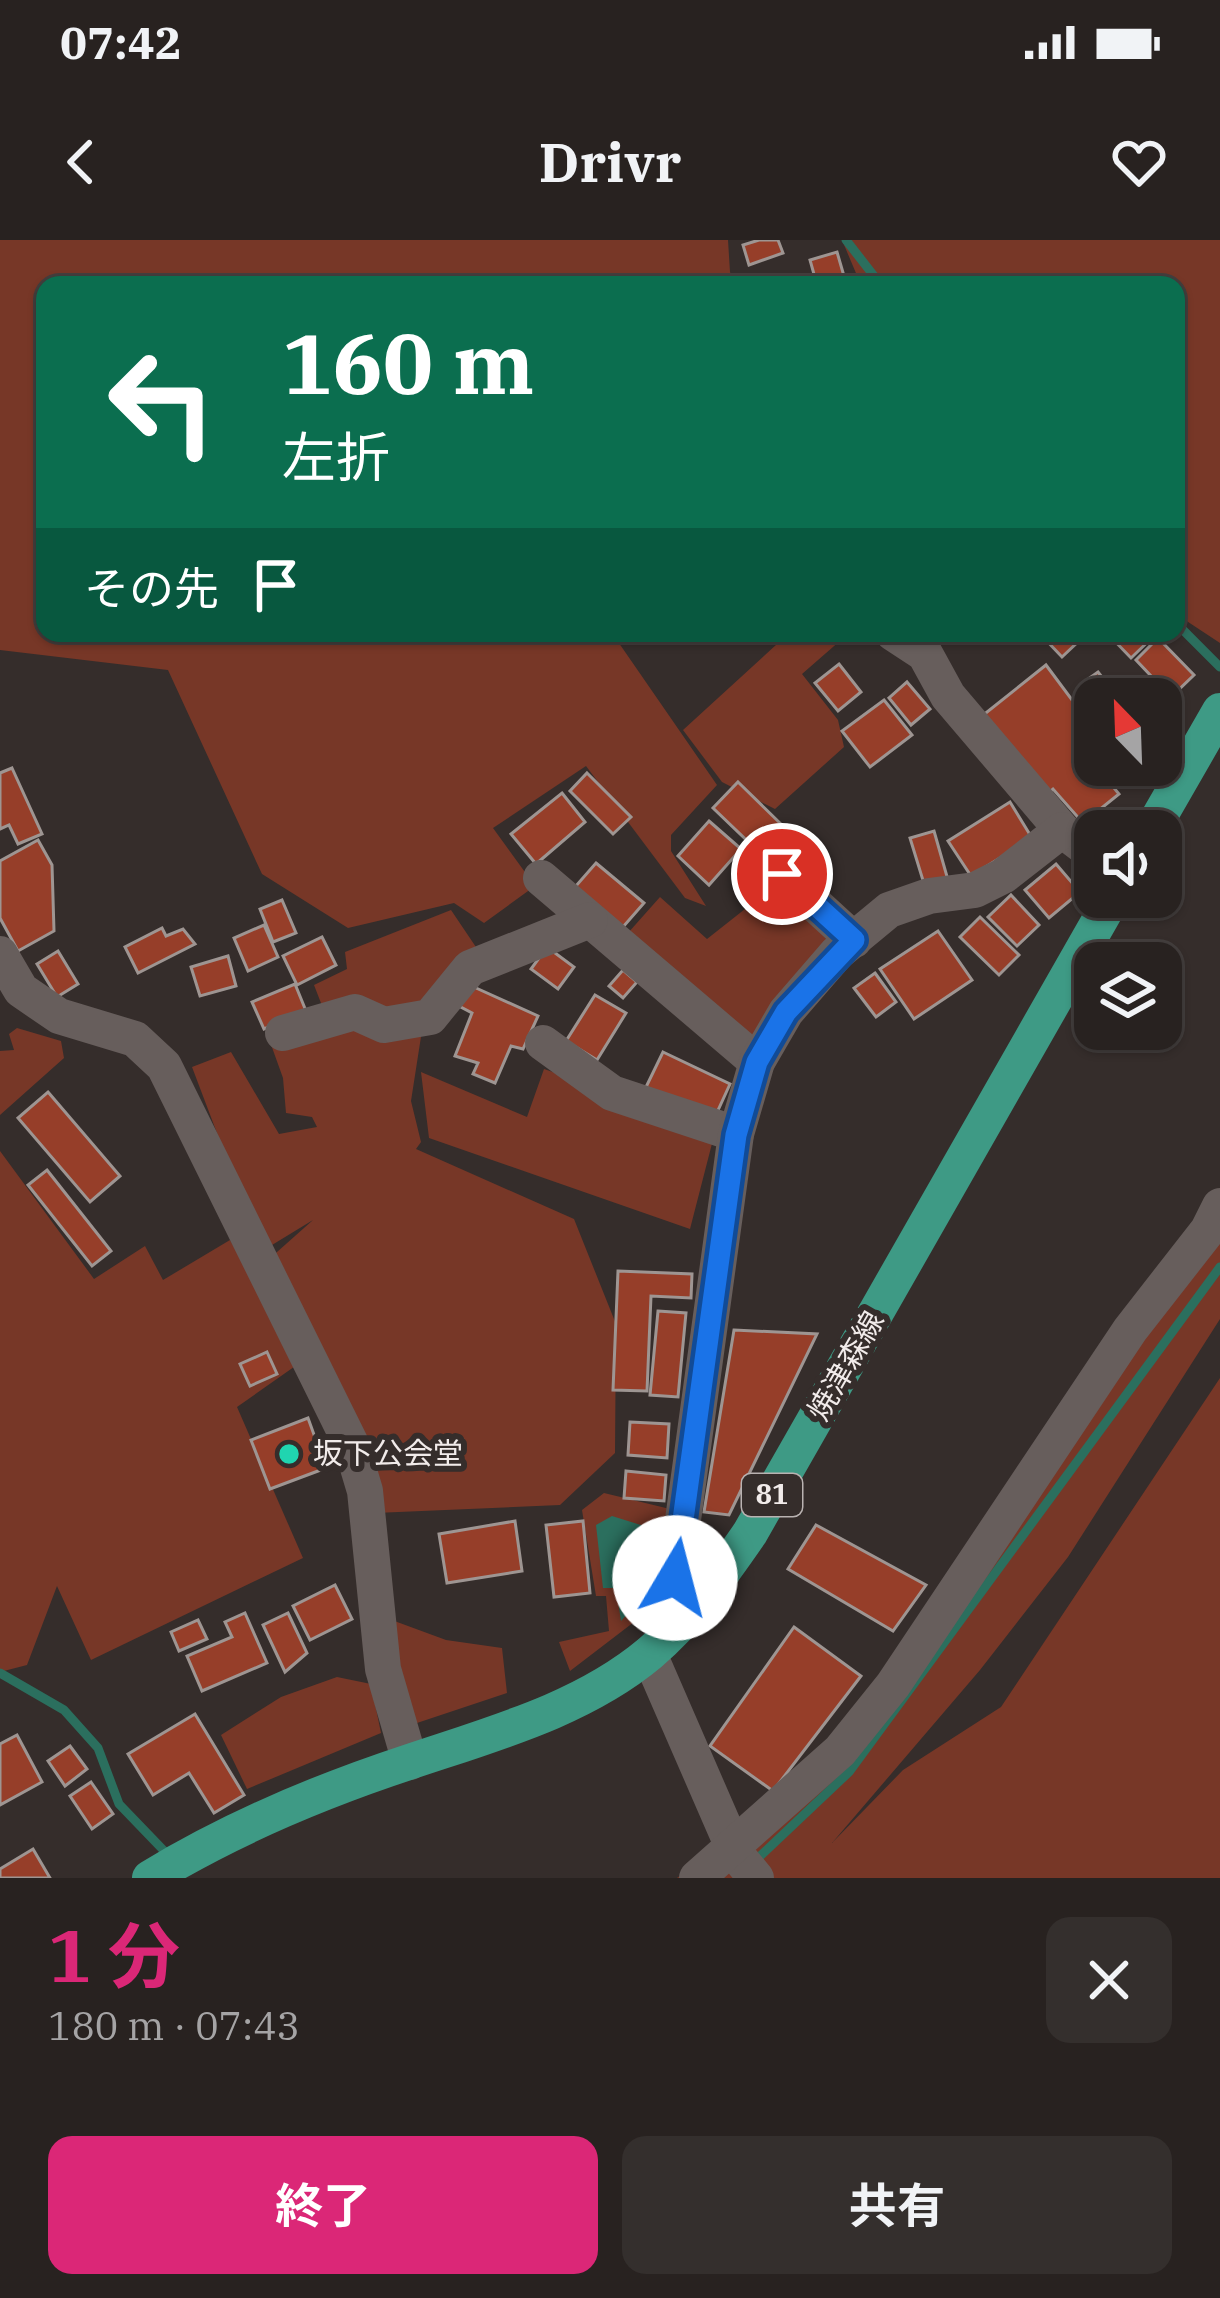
<!DOCTYPE html>
<html lang="ja">
<head>
<meta charset="utf-8">
<style>
	body { margin:0; font-family:"IBM Plex Serif","Noto Sans JP",serif; background:#342f2d; color:#f1f3f6; height:100vh; display:flex; flex-direction:column; font-size:45px; white-space:nowrap }
	* { box-sizing:border-box; margin:0 }
	p { font-size:39px; color:#a5a4a5 }
	.icon { flex:none; width:66px; height:66px; fill:none; stroke:currentColor; stroke-width:2; stroke-linecap:round; stroke-linejoin:round }
	.map { position:relative; height:1638px; overflow:hidden }
	.panel { display:flex; flex-direction:column; background:#282220; flex:1 }
	.panel>* { flex:none }
	.top-card { position:absolute; left:36px; top:36px; width:1149px; height:366px; border-radius:24px; box-shadow:0 3px 9px #0004,0 0 0 3px #443f3e; background:#0b6e4f; color:#fff; overflow:hidden }
	.needle { width:78px; rotate:337deg }
	.controls { position:absolute; left:1074px; top:438px; display:grid; gap:24px }
	.controls a { display:grid; place-items:center; width:108px; height:108px; border-radius:24px; background:#282220; box-shadow:0 3px 9px #0004,0 0 0 3px #443f3e; font-size:60px }
	.pin { position:absolute; display:grid; place-items:center; width:102px; height:102px; color:#fff; margin:-51px; border:6px solid #fff; border-radius:50%; box-shadow:0 3px 12px #0007 }
	.me { position:absolute; width:132px; margin:-66px; rotate:8deg; stroke-linejoin:round; filter:drop-shadow(0 0 9px #0008) }
	.turn { display:flex; align-items:center; gap:42px; height:252px; padding:0 48px; font-size:54px }
	.turn .icon { width:156px; height:156px; stroke-width:2.5 }
	.turn b { display:block; font-size:84px; line-height:102px }
	.then { display:flex; align-items:center; height:114px; padding:0 48px; background:#0003; gap:24px; font-size:45px }
	.round { display:grid; place-items:center; flex:none; width:126px; height:126px; border-radius:24px; background:#342f2d }
	.overview { display:flex; align-items:center; justify-content:space-between; height:204px; padding:0 48px }
	h1 { font-size:72px; font-weight:700; line-height:90px; color:#db2777 }
	.cta { display:flex; gap:24px; margin-top:auto; padding:24px 48px }
	.cta a { flex:1; height:138px; border-radius:24px; background:#db2777; color:#fff; font-size:48px; font-weight:700; line-height:138px; text-align:center }
	.cta a+a { background:#342f2d; color:#f1f3f6 }
	.status { display:flex; justify-content:space-between; align-items:center; height:84px; padding:0 60px; background:#282220; direction:ltr }
	.status svg { height:33px; fill:currentColor }
	header { display:flex; justify-content:space-between; align-items:center; height:156px; padding:0 48px; background:#282220; font-size:54px; font-weight:700 }
	.map>svg:first-child { display:block }
</style>
</head>
<body>
<div class="status"><b>07:42</b><svg viewBox="0 0 49 12"><path d="M0 12V9h3v3zM5 12V6h3v6zM10 12V3h3v9zM15 12V0h3v12zM26 1h20v11H26zM47 4h2v5h-2z"/></svg></div>
<header><svg class="icon" aria-label="back" viewBox="0 0 24 24"><path d="M15 5l-7 7 7 7"/></svg>Drivr<svg class="icon" aria-label="heart" viewBox="0 0 24 24"><path d="M12 20l-8-8c-3-5 5-10 8-4 3-6 11-1 8 4z"/></svg></header>
<div class="map">
<svg width="1220" height="1638" viewBox="0 0 1220 1638">
	<rect width="100%" height="100%" fill="#352d2b"/>
	<g fill="#773727">
		<path d="M0,0H728L730,32L736,45H45V393H612L717,545L671,595V611L706,666L685,658L586,526L493,588L535,646L484,683L454,663L348,688L262,634L168,430L0,410Z"/>
		<path d="M842,0H1220V403L1176,374V45H861Z"/>
		<path d="M789,393H849L802,434L838,480L844,507L775,569L722,542L683,490Z"/>
		<path d="M779,642L841,695L754,805L628,693L660,657L707,699Z"/>
		<path d="M451,670L482,716L425,771L411,861L421,902L416,909L574,979L616,1084L615,1213L560,1265L375,1273L268,1020L313,980L272,1005L248,975L192,827L231,812L279,894L317,887L312,877L286,873L283,838L269,799L326,776L314,745L347,729L345,712Z"/>
		<path d="M17,788L61,801L64,818L0,875V811L14,810L9,794Z"/>
		<path d="M544,829L716,888L690,989L429,898L421,832L527,877Z"/>
		<path d="M0,911L94,1039L145,1006L163,1040L230,1000L301,1122L237,1167L303,1318L91,1420L57,1346L27,1425L0,1432Z"/>
		<path d="M1220,950V1079L1068,1317L980,1430L832,1603L903,1530L1001,1467L1220,1138V1638H677C902,1473 1067,1181 1220,950Z"/>
		<path d="M604,1253L670,1269L668,1341L634,1382L570,1431L559,1402L609,1391L606,1356H596L582,1270Z"/>
		<path d="M389,1379L446,1400L502,1408L507,1453L411,1485Z"/>
		<path d="M337,1437L371,1444L381,1493L247,1549L221,1495L281,1457Z"/>
	</g>
	<path fill="#2b6f5e" d="M612,1276L660,1291V1338L621,1381L616,1348H603L596,1285Z"/>
	<g fill="none" stroke-linecap="round" stroke-linejoin="round">
		<g stroke="#2b6f5e" stroke-width="9">
			<path d="M846,0L881,45"/>
			<path d="M1176,383L1220,427"/>
			<path d="M0,1433L64,1470L98,1508L119,1564L170,1617"/>
			<path d="M755,1621L849,1532L1220,1027"/>
		</g>
	</g>
	<g fill="#963e29" stroke="#9e9592" stroke-width="3">
		<path d="M759,0H778L783,13L749,25L743,5Z"/>
		<path d="M837,12L846,43L817,45L810,20Z"/>
		<path d="M1049,393H1078L1082,398L1062,417L1044,398Z"/>
		<path d="M1107,393H1157L1131,418Z"/>
		<path d="M1158,398L1194,435L1171,457L1136,420Z"/>
		<path d="M839,424L861,452L838,471L815,443Z"/>
		<path d="M1046,425L1075,464L1086,453L1095,466V525L1119,554L1083,583L1053,549L1045,556L982,476Z"/>
		<path d="M1098,432L1119,459L1095,462L1081,444Z"/>
		<path d="M907,442L930,469L911,485L889,458Z"/>
		<path d="M884,460L912,495L870,527L842,491Z"/>
		<path d="M12,528L42,594L18,604L9,585L0,589V533Z"/>
		<path d="M587,533L631,577L613,594L570,551Z"/>
		<path d="M738,542L784,587L760,613L713,568Z"/>
		<path d="M562,553L585,582L536,624L511,594Z"/>
		<path d="M1010,562L1032,598L971,636L948,601Z"/>
		<path d="M709,581L741,609L709,645L678,616Z"/>
		<path d="M934,591L948,640L925,647L910,598Z"/>
		<path d="M38,600L52,625L54,691L18,711L0,678V621Z"/>
		<path d="M596,623L644,663L623,687L575,647Z"/>
		<path d="M1056,624L1080,652L1049,678L1025,650Z"/>
		<path d="M1011,655L1039,685L1017,706L988,677Z"/>
		<path d="M282,660L296,693L273,702L260,669Z"/>
		<path d="M980,677L1019,715L999,735L960,697Z"/>
		<path d="M264,685L278,717L248,731L234,698Z"/>
		<path d="M162,688L166,696L183,689L195,704L138,733L125,707Z"/>
		<path d="M938,691L972,740L914,779L880,729Z"/>
		<path d="M322,697L336,725L297,745L283,716Z"/>
		<path d="M547,707L574,727L558,749L531,729Z"/>
		<path d="M58,711L78,744L57,757L37,724Z"/>
		<path d="M228,716L236,746L200,756L191,727Z"/>
		<path d="M623,730L637,742L623,758L609,746Z"/>
		<path d="M875,733L896,762L876,777L854,748Z"/>
		<path d="M465,743L538,776L523,809L511,806L495,843L473,834L478,823L455,816L472,773L457,765Z"/>
		<path d="M295,744L306,771L264,789L252,762Z"/>
		<path d="M595,755L626,773L597,820L566,801Z"/>
		<path d="M663,812L730,844L714,879L646,847Z"/>
		<path d="M48,852L120,936L90,962L18,878Z"/>
		<path d="M47,930L111,1011L92,1026L28,945Z"/>
		<path d="M618,1031L692,1034L691,1058L651,1056L647,1151L613,1150Z"/>
		<path d="M658,1071L686,1073L678,1157L650,1155Z"/>
		<path d="M734,1090L817,1094L729,1275L704,1272Z"/>
		<path d="M267,1112L277,1134L250,1146L240,1124Z"/>
		<path d="M308,1178L326,1228L270,1249L251,1200Z"/>
		<path d="M630,1182L669,1184L667,1218L628,1215Z"/>
		<path d="M626,1231L666,1235L664,1261L624,1258Z"/>
		<path d="M515,1281L522,1331L447,1343L439,1294Z"/>
		<path d="M583,1281L590,1353L554,1357L546,1285Z"/>
		<path d="M816,1285L926,1345L893,1391L788,1329Z"/>
		<path d="M335,1345L352,1379L310,1400L293,1366Z"/>
		<path d="M245,1373L267,1423L202,1451L187,1416L232,1397L225,1382Z"/>
		<path d="M288,1373L307,1413L285,1432L263,1385Z"/>
		<path d="M198,1380L207,1399L179,1411L171,1392Z"/>
		<path d="M794,1387L861,1436L773,1551L710,1506Z"/>
		<path d="M195,1474L244,1555L214,1573L189,1533L153,1555L128,1514Z"/>
		<path d="M17,1495L42,1542L0,1565V1504Z"/>
		<path d="M70,1506L87,1529L65,1546L48,1521Z"/>
		<path d="M91,1542L113,1574L92,1589L70,1556Z"/>
		<path d="M33,1609L50,1638H0V1629Z"/>
	</g>
	<g fill="none" stroke-linecap="round" stroke-linejoin="round">
		<g stroke="#675e5c" stroke-width="36">
			<path d="M893,393L925,414L948,456L1062,590L1095,615"/>
			<path d="M782,634L854,700"/>
			<path d="M541,638L757,822"/>
			<path d="M0,714L21,750L59,776L135,799L164,826L351,1204L365,1251L383,1429L410,1522"/>
			<path d="M283,793L355,772L384,785L430,777L470,728L590,680"/>
			<path d="M543,803L612,853L736,894"/>
			<path d="M688,1373L675,1338L736,894L757,822L786,772L837,713L889,670L929,656L975,650L1003,636L1062,590"/>
			<path d="M649,1414L736,1614L756,1638"/>
			<path d="M697,1638L840,1511L893,1445L1130,1090L1208,990L1220,966"/>
		</g>
		<g stroke="#3e9a85" stroke-width="36">
			<path d="M1151,591L1220,471"/>
			<path d="M150,1638C232,1588 318,1552 409,1522C492,1494 582,1470 650,1413C689,1380 721,1335 750,1293L1113,657"/>
		</g>
	</g>
	<g fill="none" stroke-linecap="round" stroke-linejoin="round">
		<g stroke="#114b97" stroke-width="30">
			<path id="route" d="M675,1338L736,895L757,822L786,772L854,700L782,634"/>
		</g>
		<use href="#route" stroke="#1a73e8" stroke-width="21"/>
	</g>
	<circle fill="#20d5b0" stroke="#352d2b" stroke-width="4.5" cx="289" cy="1214" r="12"/>
	<g text-anchor="middle" stroke-width="12" stroke-linejoin="round" paint-order="stroke">
		<rect fill="#352d2b" stroke="#b9b2b1" stroke-width="3" x="742" y="1234" width="60" height="42" rx="9"/>
		<g font-size="27" font-weight="bold" fill="#f1ebea">
			<text x="772" y="1264">81</text>
		</g>
		<g font-size="30" fill="#f1ebea" stroke="#352d2b">
			<text transform="translate(846 1126) rotate(-60)" y="10">焼津森線</text>
		</g>
		<g font-size="30" fill="#f1ebea" stroke="#352d2b" text-anchor="start">
			<text x="313" y="1224">坂下公会堂</text>
		</g>
	</g>
</svg>
<div class="controls">
<a><svg class="needle" viewBox="-14 -14 28 28"><path d="M0-13l5 13h-10z" fill="#e53935"/><path d="M0 13l5-13h-10z" fill="#a5a4a5"/></svg></a>
<a><svg class="icon" aria-label="sound" viewBox="0 0 24 24"><path d="M4 9h4l5-4v14l-5-4H4zM17 9q2 3 0 6"/></svg></a>
<a><svg class="icon" aria-label="layers" viewBox="0 0 24 24"><path d="M12 4l9 5-9 5-9-5zM3 14l9 5 9-5"/></svg></a>
</div>
<div class="pin" style="left:782px;top:634px;background:#d93025"><svg class="icon" aria-label="arrive" viewBox="0 0 24 24"><path d="M6 21V4h12l-3 4 3 4H6"/></svg></div>
<svg class="me" style="left:675px;top:1338px" viewBox="-20 -20 40 40"><circle r="19" fill="#fff"/><path d="M0-13L10 11 0 6-10 11z" fill="#1a73e8"/></svg>
<div class="top-card">
<div class="turn"><svg class="icon" aria-label="left" viewBox="0 0 24 24"><path d="M17 20v-9H6M10 6l-5 5 5 5"/></svg><div><b>160 m</b>左折</div></div>
<div class="then">その先<svg class="icon" aria-label="arrive" viewBox="0 0 24 24"><path d="M6 21V4h12l-3 4 3 4H6"/></svg></div>
</div>
</div>
<section class="panel">
<div class="overview"><div><h1>1 分</h1><p>180 m · 07:43</p></div><a class="round"><svg class="icon" aria-label="close" viewBox="0 0 24 24"><path d="M6 6l12 12M18 6L6 18"/></svg></a></div>
<div class="cta"><a>終了</a><a>共有</a></div>
</section>
</body>
</html>
